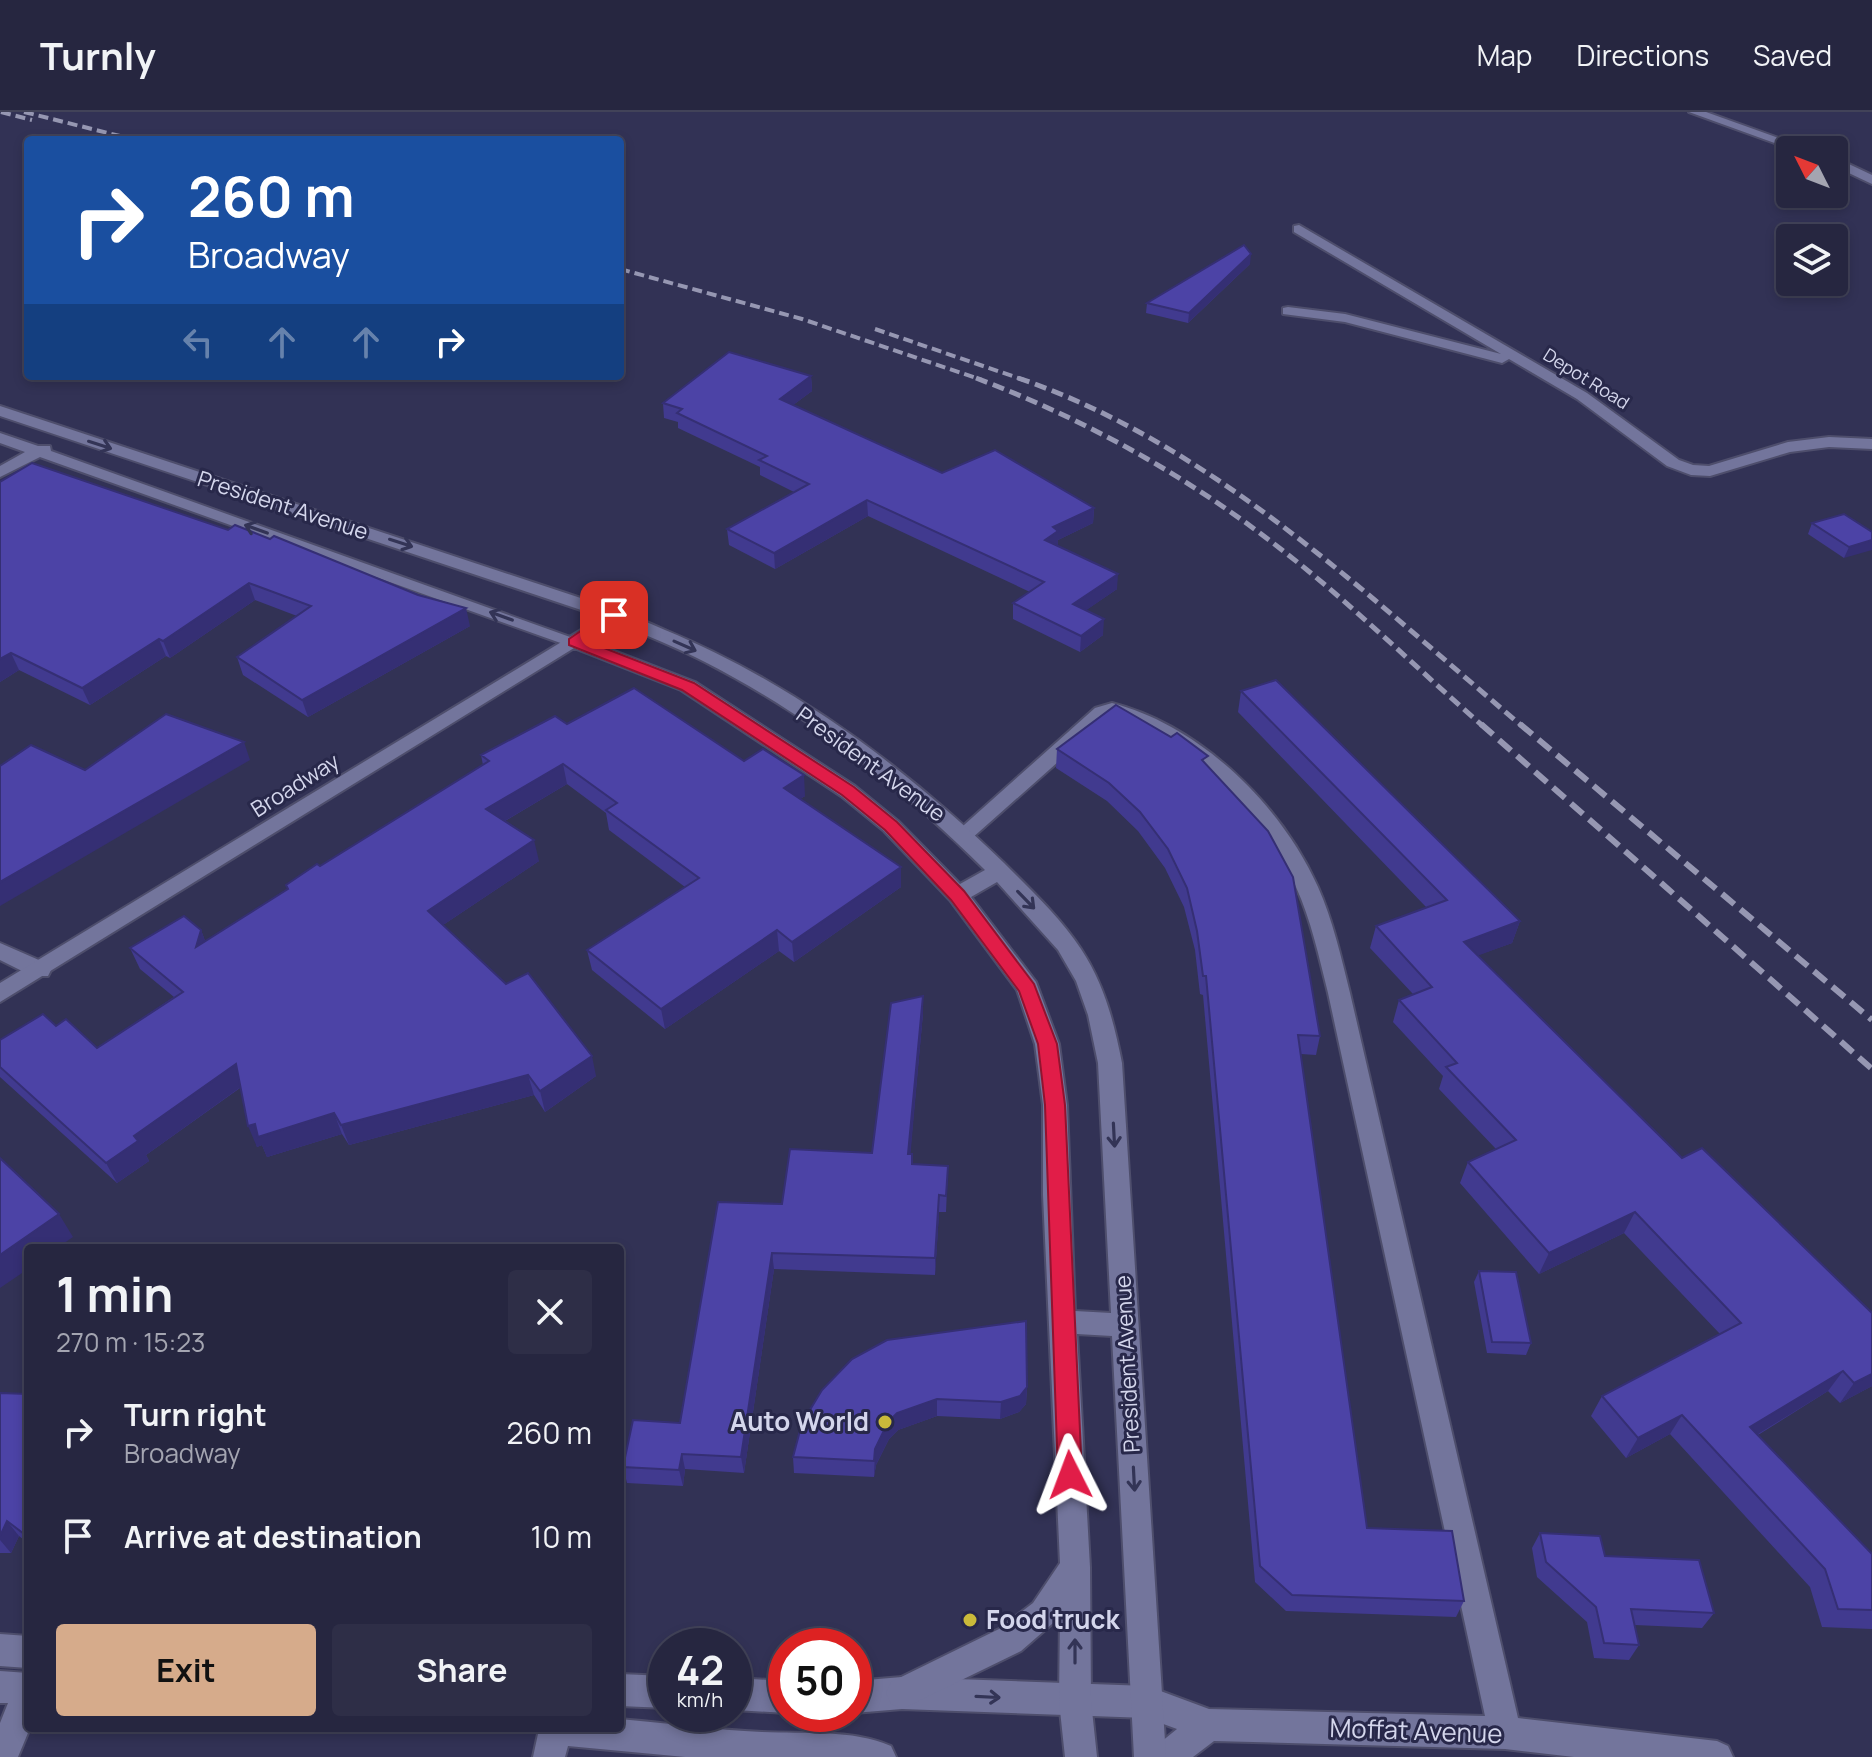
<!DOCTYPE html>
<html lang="en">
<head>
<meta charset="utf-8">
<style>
	body { margin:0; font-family:Manrope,sans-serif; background:#2e2e47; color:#f1f3f6; height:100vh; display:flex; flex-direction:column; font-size:30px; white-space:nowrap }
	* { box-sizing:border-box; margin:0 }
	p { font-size:26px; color:#a4a5b1 }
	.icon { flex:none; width:44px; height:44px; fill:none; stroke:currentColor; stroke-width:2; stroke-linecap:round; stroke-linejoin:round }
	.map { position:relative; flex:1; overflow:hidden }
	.panel { position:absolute; left:24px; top:1132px; width:600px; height:488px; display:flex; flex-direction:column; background:#262640; border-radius:8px; box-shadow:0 4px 12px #0003,0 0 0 2px #424359 }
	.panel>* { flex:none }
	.hud { position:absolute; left:24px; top:24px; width:600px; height:244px; border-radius:8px; box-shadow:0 4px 12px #0003,0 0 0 2px #424359; background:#1a4fa0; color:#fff; overflow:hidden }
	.needle { width:52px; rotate:312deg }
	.fabs { position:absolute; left:1776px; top:24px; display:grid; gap:16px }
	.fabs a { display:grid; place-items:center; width:72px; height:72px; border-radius:8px; background:#262640; box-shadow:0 4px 12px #0003,0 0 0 2px #424359; font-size:40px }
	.speed { position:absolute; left:648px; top:1516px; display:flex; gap:16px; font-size:40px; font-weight:700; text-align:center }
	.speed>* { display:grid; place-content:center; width:104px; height:104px; border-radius:50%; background:#262640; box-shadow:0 4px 12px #0003,0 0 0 2px #424359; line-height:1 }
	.speed small { font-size:20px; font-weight:400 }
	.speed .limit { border:12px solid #d22; background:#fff; color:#111 }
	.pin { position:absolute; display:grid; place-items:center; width:68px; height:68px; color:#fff; margin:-34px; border-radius:16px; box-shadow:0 4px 12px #0006 }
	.me { position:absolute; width:88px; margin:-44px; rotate:357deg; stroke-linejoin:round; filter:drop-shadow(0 0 6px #0008) }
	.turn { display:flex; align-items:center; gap:28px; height:168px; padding:0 32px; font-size:36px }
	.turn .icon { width:104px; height:104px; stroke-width:2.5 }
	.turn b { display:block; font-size:56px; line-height:68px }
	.lanes { display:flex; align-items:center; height:76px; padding:0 32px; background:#0003; justify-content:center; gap:40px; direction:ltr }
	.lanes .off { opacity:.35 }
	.round { display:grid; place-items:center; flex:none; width:84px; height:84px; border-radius:8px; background:#2e2e47 }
	.overview { display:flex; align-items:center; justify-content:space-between; height:136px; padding:0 32px }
	h1 { font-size:48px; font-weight:700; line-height:60px }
	.cta { display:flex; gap:16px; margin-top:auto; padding:16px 32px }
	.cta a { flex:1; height:92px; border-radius:8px; background:#d6ab8b; color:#111; font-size:32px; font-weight:700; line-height:92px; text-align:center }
	.cta a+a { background:#2e2e47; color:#f1f3f6 }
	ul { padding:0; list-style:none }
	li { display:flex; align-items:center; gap:24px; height:104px; padding:0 32px }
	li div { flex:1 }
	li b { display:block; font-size:30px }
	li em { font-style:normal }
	header { display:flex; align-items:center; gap:48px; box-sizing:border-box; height:112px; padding:0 40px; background:#262640; border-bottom:2px solid #424359 }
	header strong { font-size:38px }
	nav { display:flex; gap:44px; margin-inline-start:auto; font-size:28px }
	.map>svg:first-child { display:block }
</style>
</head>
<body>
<header>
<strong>Turnly</strong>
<nav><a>Map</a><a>Directions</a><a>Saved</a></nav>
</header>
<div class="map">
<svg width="1872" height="1645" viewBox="0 0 1872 1645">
	<rect width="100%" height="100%" fill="#323255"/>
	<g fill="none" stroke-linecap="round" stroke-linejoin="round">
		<g stroke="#4e4e6c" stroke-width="4">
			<g id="minor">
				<path d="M1299,113L1587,281L1679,348L1693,353L1709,354L1788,330L1829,325L1872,327V337L1829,335L1790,340L1710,364L1691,363L1667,354L1577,287L1509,247L1502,251L1345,210L1283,202V196L1288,195L1345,202L1501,242L1294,120V114Z"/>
				<path d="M0,294L620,499L623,503L614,508L608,507L0,304Z"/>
				<path d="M0,321L38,334H50L51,339L584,530L581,534H569L40,345L0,365V354L25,340L0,331Z"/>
				<path d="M1112,591C1201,614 1281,693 1318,775C1333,809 1341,845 1350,881L1518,1606L1717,1629L1728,1634L1733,1645H1574L1505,1637L1214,1629L1193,1645H1151L1156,1634L1177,1617L1147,1606L902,1597L854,1601V1569L902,1565L1147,1574L1209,1597L1485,1604L1328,881C1319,845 1311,808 1296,775C1262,697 1190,634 1111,603L971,727H957L954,722L1095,596Z"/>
				<path d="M0,1522L28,1524V1556L0,1554Z"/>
				<path d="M0,1559L28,1561L30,1616L18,1645H0V1611L8,1591H0Z"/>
				<path d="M620,1562L666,1564V1596L620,1594Z"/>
				<path d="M734,1566L786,1569V1601L734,1598Z"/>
				<path d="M620,1607C667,1611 715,1618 762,1620C805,1622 851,1617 891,1634L896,1645H685L568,1634L565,1645H533L538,1622L535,1616H620Z"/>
			</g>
		</g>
		<g stroke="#4e4e6c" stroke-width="4">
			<g id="tertiary">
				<path d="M1689,0H1706L1812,38H1794Z"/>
				<path d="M1834,45L1872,63V72L1834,54Z"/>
				<path d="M0,831L48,852L51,858L48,864H32L0,848Z"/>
			</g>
		</g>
		<g stroke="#4e4e6c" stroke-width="4">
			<path id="secondary" d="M614,498C631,502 648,511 665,518C791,570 906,656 1004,751C1031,778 1060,805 1081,837C1104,872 1114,910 1122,951L1166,1645H1134L1112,1224L1077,1222L1090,1455L1091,1589L1097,1645H1065L1059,1589L1060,1505L1021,1539L902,1597L891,1592L886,1581L891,1570L999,1517L1033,1491L1060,1451L1043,1083V993L1035,932L1017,878L950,788L884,719L841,684L681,578L574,536L0,890V871ZM615,510C645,523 676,535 705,550C808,603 903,676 985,758L960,772L898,709L855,674L695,570L586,528ZM997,770L1058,838L1076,869L1088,903L1098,951L1111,1201L1075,1199L1067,993L1059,932L1036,870L971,785Z"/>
		</g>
		<use href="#minor" fill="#73759c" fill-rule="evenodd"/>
		<use href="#tertiary" fill="#73759c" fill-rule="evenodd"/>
		<use href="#secondary" fill="#73759c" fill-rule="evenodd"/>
		<g stroke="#9697b2" stroke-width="4" stroke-dasharray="10 5" stroke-linecap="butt">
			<path d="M1,0L32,8"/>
			<path d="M24,0L136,28"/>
			<path d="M620,157L802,207L982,268"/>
			<path d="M875,217L1024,268"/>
		</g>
		<g stroke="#9697b2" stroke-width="5" stroke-dasharray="12 6" stroke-linecap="butt">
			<path d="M976,266C1087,308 1189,365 1282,438C1352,492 1416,556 1483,614"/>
			<path d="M1018,266C1212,332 1369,485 1522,614"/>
		</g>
		<g stroke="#9697b2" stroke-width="6" stroke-dasharray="16 8" stroke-linecap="butt">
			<path d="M1481,612L1872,957"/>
			<path d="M1520,612L1872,908"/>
		</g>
	</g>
	<g fill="#413a8f">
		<path d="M1250,152L1188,211L1146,201L1147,191Z"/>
		<path d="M811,264L812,279L793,293L942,361L1094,396L1093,411L1058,428V434L1117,477L1086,498L1103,523L1080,540L1013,507V491L1030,480L868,404L775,457L729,433L727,417L794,380L760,363V355L678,316V310L664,306L663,291Z"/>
		<path d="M0,370L470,514L308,605L243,563L237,545L297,504L255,488L170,546L166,544L90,593L19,558L0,570Z"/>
		<path d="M1812,411L1872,420L1844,446L1808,422Z"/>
		<path d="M1241,579L1520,809L1512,831L1478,843L1682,1046L1872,1201V1274L1840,1291L1828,1279L1758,1323L1872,1442V1517L1822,1515L1810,1475L1670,1322L1626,1346L1591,1304L1602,1284L1720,1222L1624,1121L1539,1162L1460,1071L1468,1050L1496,1037L1439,977L1443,964L1393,910L1399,888L1413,882L1370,836L1376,814L1427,796L1238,600Z"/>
		<path d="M567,612L744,649L805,684L800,687L901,775L794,850L779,839L665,917L592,858L587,838L685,775L609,718L606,701L567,672L505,709L539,749L443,813L596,964L545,1000L534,983L349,1033L342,1022L267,1045L262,1033L257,1035L240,976L146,1043L149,1049L117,1071L0,965V928L56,914L97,936L174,885L140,857L130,836L201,818L205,829L287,777L320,754L483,653L481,643Z"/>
		<path d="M1057,637L1207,653L1320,924L1316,943L1301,942L1367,1416L1464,1489L1456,1505L1286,1499L1255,1470L1203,883L1200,882L1195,838L1184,795L1165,756L1138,719L1107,689L1056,656Z"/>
		<path d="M923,884V901L910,1042L913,1052L948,1054L946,1100H939L935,1163L774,1157L744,1361L685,1357L683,1374L627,1371L623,1355L680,1311L782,1092L872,1041Z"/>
		<path d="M1479,1159L1531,1231L1526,1243L1487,1241L1474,1170Z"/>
		<path d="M1027,1275L1026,1292L1019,1300L1000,1307L937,1304L898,1318L889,1327L876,1353L874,1365L794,1361L793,1345L822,1278Z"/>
		<path d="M0,1281L28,1282V1431L19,1424L11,1441H0Z"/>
		<path d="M1540,1421L1605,1444L1714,1501L1702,1516L1635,1513L1639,1533L1629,1548L1594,1546L1587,1510L1537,1465L1532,1436Z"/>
	</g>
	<g fill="#352f74">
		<path d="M1251,142L1250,152L1188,211L1189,201Z"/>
		<path d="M811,264L812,279L781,302L780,287Z"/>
		<path d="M867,388L868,404L775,457L774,441Z"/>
		<path d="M1094,396L1093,411L1058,428V434L1045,428L1053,415Z"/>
		<path d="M1872,428V438L1844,446L1849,435Z"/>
		<path d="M1118,462L1117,477L1072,508L1073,492Z"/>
		<path d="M249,471L255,488L170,546L163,529Z"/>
		<path d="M466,496L470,514L308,605L302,588Z"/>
		<path d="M1104,507L1103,523L1080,540L1081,524Z"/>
		<path d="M159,527L166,544L90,593L82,576Z"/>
		<path d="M11,541L19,558L0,570V547Z"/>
		<path d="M244,630L250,648L0,794V770Z"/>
		<path d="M563,652L567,672L491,717L486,697Z"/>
		<path d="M804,663L805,684L786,696L784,676Z"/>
		<path d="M534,728L539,749L434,819L428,799Z"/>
		<path d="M901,755V775L794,850L792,830Z"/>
		<path d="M1520,809L1512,831L1458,851L1464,830Z"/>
		<path d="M201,818L209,839L196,835Z"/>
		<path d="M777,818L779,839L665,917L661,897Z"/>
		<path d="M923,884V901L909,1059L908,1042Z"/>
		<path d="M592,944L596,964L545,1000L540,979Z"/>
		<path d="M236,952L245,972L146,1043L149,1049L117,1071L106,1051L134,1024Z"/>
		<path d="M528,963L534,983L349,1033L341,1013Z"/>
		<path d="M334,1001L342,1022L267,1045L262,1033L257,1035L248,1014L255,1012Z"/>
		<path d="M939,1083V1100L935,1163V1146Z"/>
		<path d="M1635,1100L1624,1121L1539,1162L1549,1141Z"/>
		<path d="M59,1102L73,1125L57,1136H28V1157L0,1176V1143Z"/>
		<path d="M772,1141L774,1157L744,1361L741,1345Z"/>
		<path d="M1843,1259L1828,1279L1737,1335L1750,1315Z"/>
		<path d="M1872,1262V1274L1840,1291L1854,1271Z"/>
		<path d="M1027,1275L1026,1292L1019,1300L1000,1307L1001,1290Z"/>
		<path d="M937,1287V1304L898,1318L889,1327L876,1353L874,1365L875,1337L888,1310L897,1301Z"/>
		<path d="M1682,1303L1670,1322L1626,1346L1638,1326Z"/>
		<path d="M682,1342L685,1357L683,1374L679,1358Z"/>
		<path d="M7,1409L19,1424L11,1441L0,1428V1424Z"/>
	</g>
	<g fill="#4c43a6" stroke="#352f74" stroke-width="2">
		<path d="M1244,133L1251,142L1189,201L1147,191Z"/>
		<path d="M729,240L811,264L780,287L942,361L995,338L1094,396L1053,415L1058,419L1045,428L1118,462L1073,492L1104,507L1081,524L1013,491L1044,470L867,388L774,441L727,417L809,372L759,348L767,344L677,301L682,297L663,291Z"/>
		<path d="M32,351L228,418L235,413L270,427L274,424L418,483L466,496L302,588L237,545L311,494L249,471L163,529L159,527L82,576L11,541L0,547V370Z"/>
		<path d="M1844,402L1872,420V428L1849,435L1812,411Z"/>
		<path d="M1276,568L1520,809L1464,830L1682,1046L1702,1036L1872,1201V1262L1854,1271L1843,1259L1750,1315L1872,1442V1498L1838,1497L1825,1457L1682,1303L1638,1326L1602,1284L1741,1211L1635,1100L1549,1141L1468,1050L1516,1028L1446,955L1457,951L1399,888L1432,875L1376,814L1447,788L1241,579Z"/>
		<path d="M634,576L744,649L763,637L804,663L784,676L901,755L792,830L777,818L661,897L587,838L699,766L606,698L617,691L563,652L486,697L534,728L428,799L506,872L528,861L592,944L540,979L528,963L341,1013L334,1001L258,1025L255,1012L248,1014L236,952L134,1024L138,1029L106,1051L0,955V928L43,902L56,914L66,907L97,936L183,880L130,836L184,804L201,818L196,835L288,777L286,773L317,752L320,754L489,649L481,643L555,604L567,612Z"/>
		<path d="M1116,593L1171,625L1177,621L1208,644L1202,648L1268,719L1293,765L1320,924L1298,923L1367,1416L1452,1419L1464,1489L1292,1483L1260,1454L1206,864H1203L1197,819L1187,776L1168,737L1140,700L1109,671L1057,637Z"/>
		<path d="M166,602L244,630L0,770V654L31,633L85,658Z"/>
		<path d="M923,884L908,1042H912V1052L948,1054L946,1084L939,1083L935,1146L772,1141L741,1345L682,1342L679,1358L623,1355L633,1308L680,1311L718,1090L782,1092L790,1037L872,1041L891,891Z"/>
		<path d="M0,1046L59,1102L0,1143Z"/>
		<path d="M1479,1159L1516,1160L1531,1231L1492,1230Z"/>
		<path d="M1026,1209L1027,1275L1020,1284L1001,1290L937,1287L897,1301L888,1310L875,1337L874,1349L793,1345L802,1311L822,1278L852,1247L887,1228Z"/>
		<path d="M0,1281L28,1282V1425L7,1409L0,1424Z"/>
		<path d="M1540,1421L1600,1424L1605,1444L1699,1448L1714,1501L1631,1497L1639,1533L1604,1531L1596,1495L1546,1450Z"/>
	</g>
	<defs><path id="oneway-shaft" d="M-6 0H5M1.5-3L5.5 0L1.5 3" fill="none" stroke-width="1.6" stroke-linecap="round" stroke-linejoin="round" transform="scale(2)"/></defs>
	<g stroke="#333456">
		<use href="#oneway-shaft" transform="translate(100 333) rotate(18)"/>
		<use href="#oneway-shaft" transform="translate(256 417) rotate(-160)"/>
		<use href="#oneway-shaft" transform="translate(401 431) rotate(18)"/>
		<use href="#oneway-shaft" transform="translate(501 504) rotate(-160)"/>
		<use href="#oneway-shaft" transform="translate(685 534) rotate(24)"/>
		<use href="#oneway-shaft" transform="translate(1026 788) rotate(46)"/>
		<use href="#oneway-shaft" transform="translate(1114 1023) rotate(87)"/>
		<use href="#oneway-shaft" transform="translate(1134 1367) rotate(87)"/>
		<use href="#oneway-shaft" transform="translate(1075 1539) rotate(-90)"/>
		<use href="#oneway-shaft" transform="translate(988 1585) rotate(3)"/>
	</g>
	<path fill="#e11d48" stroke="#92132f" stroke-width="2" d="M608,500L621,503L586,529L694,571L854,675L897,710L964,779L1034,872L1057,932L1065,993L1082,1363L1079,1371L1070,1374L1062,1371L1058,1363L1045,993L1038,932L1019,879L951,788L885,718L842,683L682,578L569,533V527Z"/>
	<g fill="#caba3a" stroke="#28284a" stroke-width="3">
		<circle cx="885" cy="1310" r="8"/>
		<circle cx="970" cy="1508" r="8"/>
	</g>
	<g text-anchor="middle" stroke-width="6" stroke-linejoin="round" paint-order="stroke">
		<g font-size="18" fill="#d4d6ec" stroke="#28284a">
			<text transform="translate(1586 267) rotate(32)" y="6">Depot Road</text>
		</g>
		<g font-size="22" fill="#d4d6ec" stroke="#28284a">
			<text transform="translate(283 393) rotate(18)" y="8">President Avenue</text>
			<text transform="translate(871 652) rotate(36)" y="8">President Avenue</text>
			<text transform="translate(295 673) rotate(-32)" y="8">Broadway</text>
			<text transform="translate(1127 1252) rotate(-93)" y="8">President Avenue</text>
		</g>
		<g font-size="26" font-weight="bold" fill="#d4d6ec" stroke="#28284a" text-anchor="end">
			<text x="869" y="1319">Auto World</text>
			<text x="986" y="1517" text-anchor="start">Food truck</text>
		</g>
		<g font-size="26" fill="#d4d6ec" stroke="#28284a">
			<text transform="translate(1416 1619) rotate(2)" y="9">Moffat Avenue</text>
		</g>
	</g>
</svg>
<div class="fabs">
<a><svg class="needle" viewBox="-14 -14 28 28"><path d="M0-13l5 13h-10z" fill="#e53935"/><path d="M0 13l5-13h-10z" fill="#a4a5b1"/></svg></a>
<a><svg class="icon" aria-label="layers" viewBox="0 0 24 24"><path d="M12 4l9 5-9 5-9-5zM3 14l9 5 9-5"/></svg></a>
</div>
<div class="speed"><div>42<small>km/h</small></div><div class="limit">50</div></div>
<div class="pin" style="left:614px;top:503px;background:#d93025"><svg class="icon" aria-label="arrive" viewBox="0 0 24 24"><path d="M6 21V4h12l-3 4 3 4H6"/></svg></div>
<svg class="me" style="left:1070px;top:1363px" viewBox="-20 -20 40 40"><path d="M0-17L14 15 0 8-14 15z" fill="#e11d48" stroke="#fff" stroke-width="4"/></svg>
<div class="hud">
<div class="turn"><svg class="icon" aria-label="right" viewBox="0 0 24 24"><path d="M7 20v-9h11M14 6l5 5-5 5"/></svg><div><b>260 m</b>Broadway</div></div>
<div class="lanes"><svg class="icon off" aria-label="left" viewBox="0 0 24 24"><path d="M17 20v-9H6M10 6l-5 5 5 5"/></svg><svg class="icon off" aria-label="ahead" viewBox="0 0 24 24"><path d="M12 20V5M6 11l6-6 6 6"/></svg><svg class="icon off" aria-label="ahead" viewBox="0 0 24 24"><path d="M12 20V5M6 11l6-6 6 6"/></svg><svg class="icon" aria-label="right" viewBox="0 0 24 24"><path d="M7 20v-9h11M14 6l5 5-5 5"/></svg></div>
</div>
<section class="panel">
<div class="overview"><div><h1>1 min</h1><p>270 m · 15:23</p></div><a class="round"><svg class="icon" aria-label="close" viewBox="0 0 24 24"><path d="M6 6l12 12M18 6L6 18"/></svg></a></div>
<ul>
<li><svg class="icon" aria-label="right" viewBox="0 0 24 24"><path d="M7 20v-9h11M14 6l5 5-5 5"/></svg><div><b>Turn right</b><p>Broadway</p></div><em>260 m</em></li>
<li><svg class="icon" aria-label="arrive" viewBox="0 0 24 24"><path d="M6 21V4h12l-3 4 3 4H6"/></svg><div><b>Arrive at destination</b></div><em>10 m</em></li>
</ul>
<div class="cta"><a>Exit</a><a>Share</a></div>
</section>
</div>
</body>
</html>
